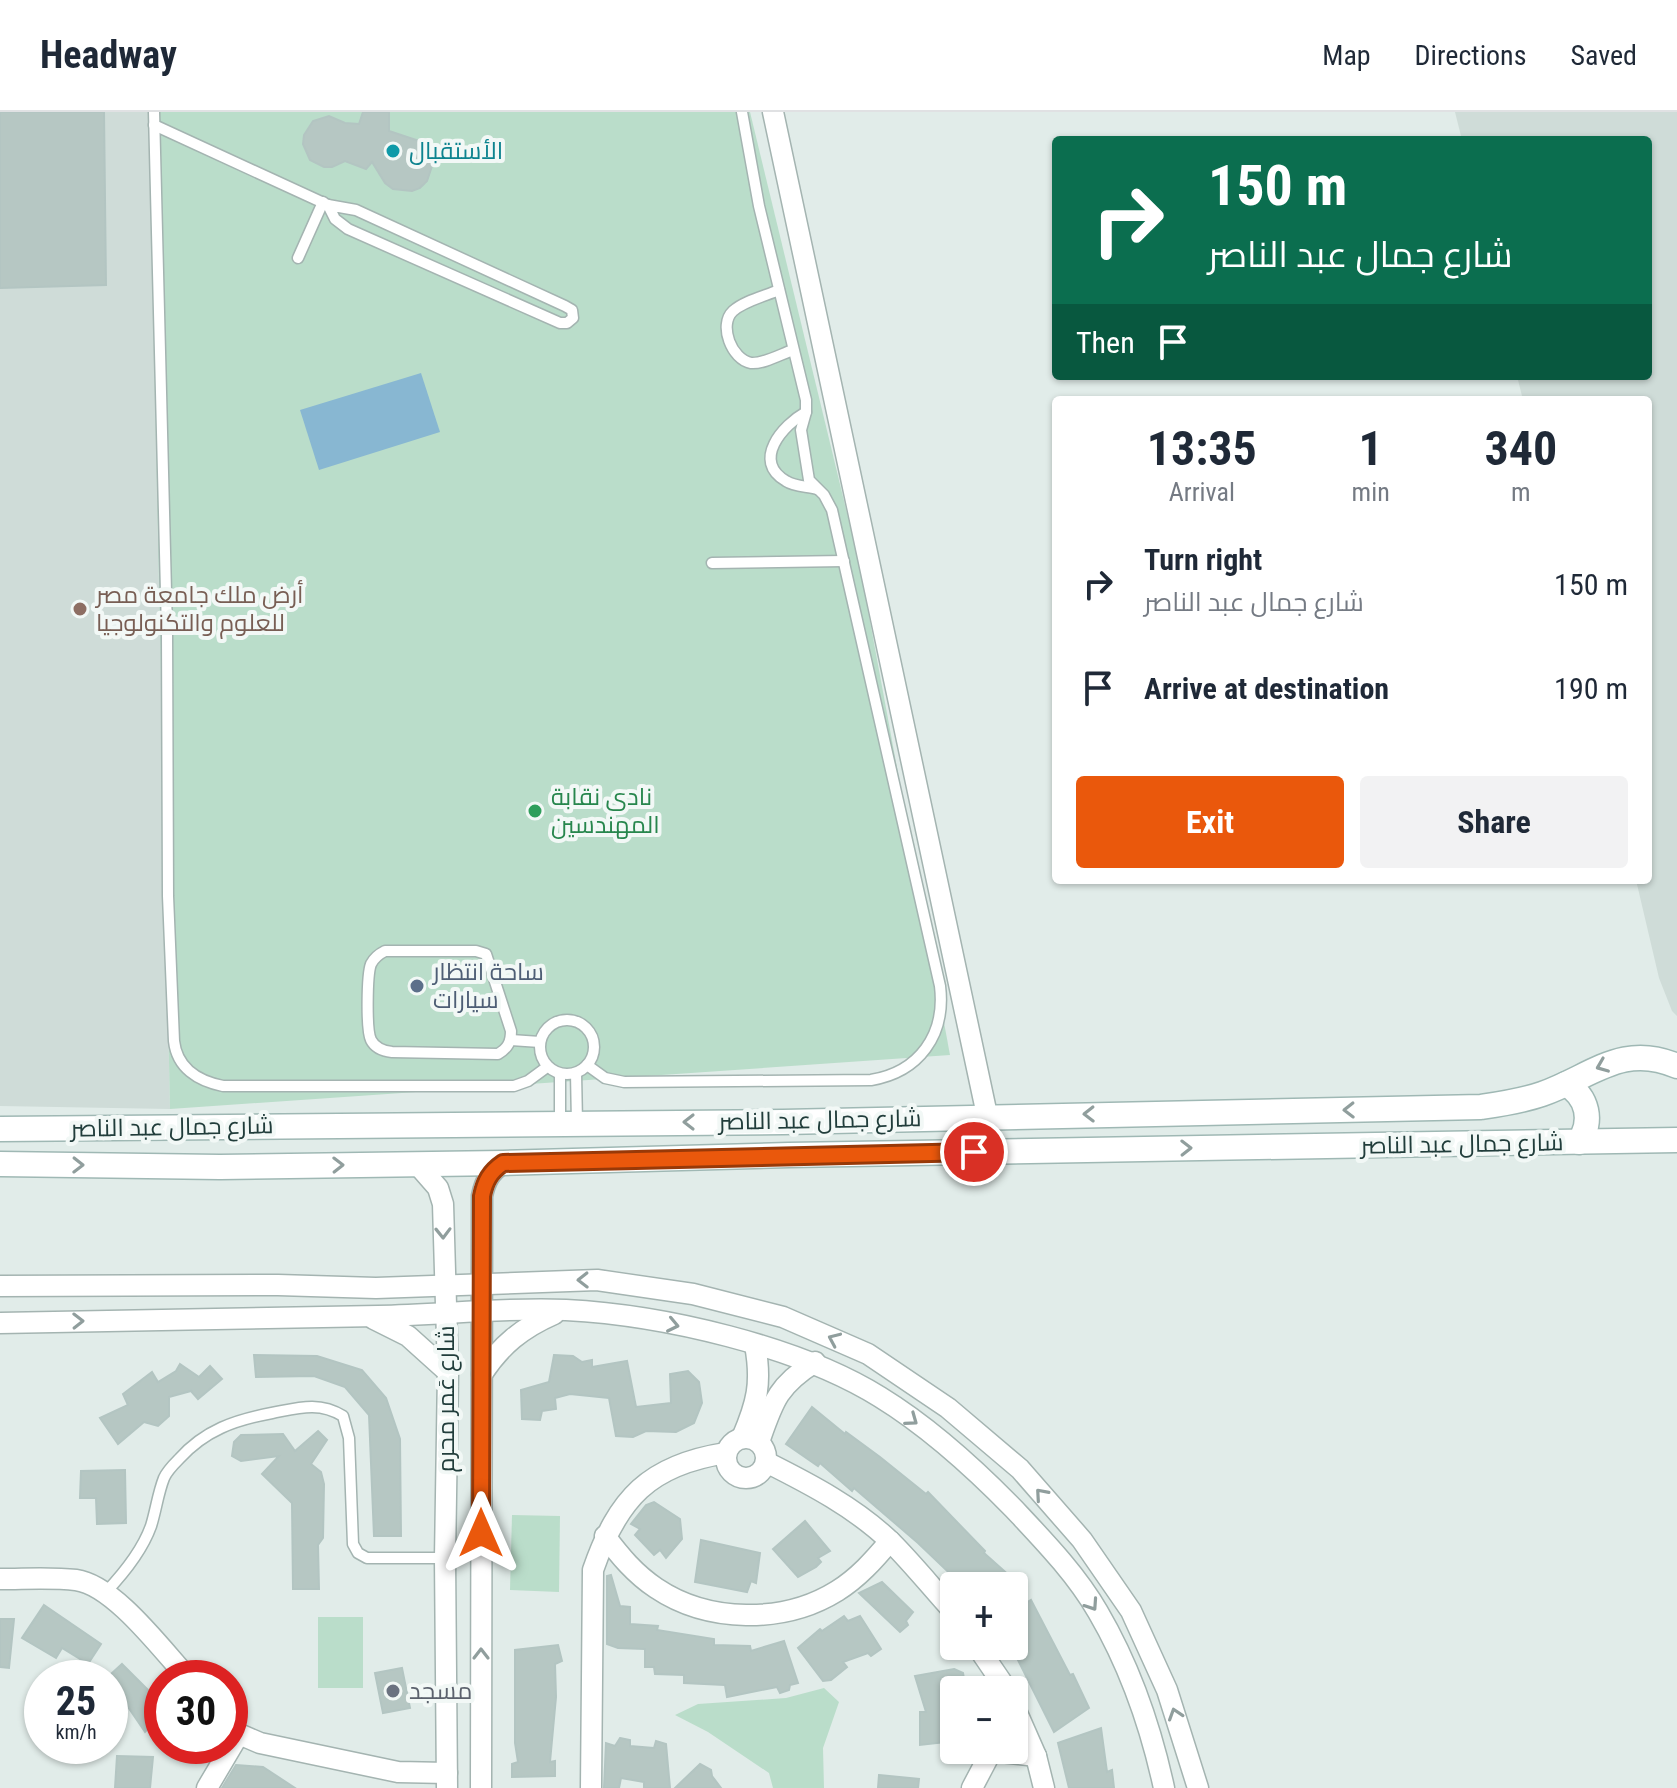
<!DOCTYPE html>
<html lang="en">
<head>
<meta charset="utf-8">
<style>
	body { margin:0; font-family:"Roboto Condensed",Cairo,sans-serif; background:#f2f2f3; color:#1f2937; height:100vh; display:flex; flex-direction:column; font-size:30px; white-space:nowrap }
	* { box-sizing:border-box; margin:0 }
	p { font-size:26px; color:#747a83 }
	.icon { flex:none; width:44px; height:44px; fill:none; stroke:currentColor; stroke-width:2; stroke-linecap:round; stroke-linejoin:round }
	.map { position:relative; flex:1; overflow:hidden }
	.sheet { position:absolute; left:1052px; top:284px; width:600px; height:488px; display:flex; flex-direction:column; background:#fff; border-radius:8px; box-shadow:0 2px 6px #0004 }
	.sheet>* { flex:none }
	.top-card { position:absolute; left:1052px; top:24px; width:600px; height:244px; border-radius:8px; box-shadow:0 2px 6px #0004; background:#0b6e4f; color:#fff; overflow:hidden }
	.tools { position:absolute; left:940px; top:1460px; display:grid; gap:16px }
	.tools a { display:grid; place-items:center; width:88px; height:88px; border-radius:8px; background:#fff; box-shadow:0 2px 6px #0004; font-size:40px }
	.speed { position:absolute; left:24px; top:1548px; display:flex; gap:16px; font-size:40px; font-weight:700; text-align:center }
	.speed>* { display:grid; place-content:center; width:104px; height:104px; border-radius:50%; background:#fff; box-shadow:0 2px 6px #0004; line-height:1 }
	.speed small { font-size:20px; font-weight:400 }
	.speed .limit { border:12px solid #d22; background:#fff; color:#111 }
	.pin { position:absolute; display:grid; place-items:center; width:68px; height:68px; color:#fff; margin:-34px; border:4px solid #fff; border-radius:50%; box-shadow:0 2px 8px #0007 }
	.me { position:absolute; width:88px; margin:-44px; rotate:0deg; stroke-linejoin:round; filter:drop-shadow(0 0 6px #0008) }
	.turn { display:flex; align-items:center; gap:28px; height:168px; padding:0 24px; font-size:36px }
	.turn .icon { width:104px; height:104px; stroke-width:2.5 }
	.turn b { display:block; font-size:56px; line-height:68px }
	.then { display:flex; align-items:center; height:76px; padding:0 24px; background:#0003; gap:16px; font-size:30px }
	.eta { display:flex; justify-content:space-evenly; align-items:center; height:136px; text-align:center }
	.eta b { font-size:48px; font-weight:700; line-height:56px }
	.action { display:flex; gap:16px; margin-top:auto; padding:16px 24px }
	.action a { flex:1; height:92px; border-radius:8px; background:#ea580c; color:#fff; font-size:32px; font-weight:700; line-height:92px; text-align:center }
	.action a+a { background:#f2f2f3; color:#1f2937 }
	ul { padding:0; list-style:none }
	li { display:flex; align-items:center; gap:24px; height:104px; padding:0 24px }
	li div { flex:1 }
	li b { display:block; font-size:30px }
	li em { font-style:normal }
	header { display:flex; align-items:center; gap:48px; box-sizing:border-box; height:112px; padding:0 40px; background:#fff; border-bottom:2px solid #e0e1e3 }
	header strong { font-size:38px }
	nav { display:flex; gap:44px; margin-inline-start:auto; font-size:28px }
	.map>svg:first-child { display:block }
</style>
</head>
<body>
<header>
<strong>Headway</strong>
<nav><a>Map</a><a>Directions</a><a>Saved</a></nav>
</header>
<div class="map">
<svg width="1677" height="1676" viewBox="0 0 1677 1676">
	<rect width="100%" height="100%" fill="#e1ece9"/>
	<g fill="#cfdcd8">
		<path d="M0,0H149L170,997L0,994Z"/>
		<path d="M1455,0H1677V904L1672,899L1659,866L1636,768H1648V288H1523L1517,264H1648V28H1462Z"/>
	</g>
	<g fill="#baddca">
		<path d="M149,0H750L860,455L950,943L170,997Z"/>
		<path d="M512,1403L560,1404L559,1480L510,1478Z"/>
		<rect x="318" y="1505" width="45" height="71"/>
		<path d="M824,1576L839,1590L823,1636L824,1676H773L769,1661L708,1620L675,1603L698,1592L786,1586Z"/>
	</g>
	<path fill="#88b7d2" d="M421,261L440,320L319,358L300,298Z"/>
	<g fill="#b6c7c3" stroke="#b3c5c2" stroke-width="2">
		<path d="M0,0H104L106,173L0,176Z"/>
		<path d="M363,0H389V19L419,29L426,34L433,51L427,69L420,76L412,79L393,77L385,71L372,50L366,57L345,49L332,55H324L310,48L303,32L304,23L313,9L329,4L345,11L359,12Z"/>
		<path d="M254,1243L317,1244L362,1258L386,1286L400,1327L401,1424H374L369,1303L345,1275L314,1264L256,1265Z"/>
		<path d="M554,1243L573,1244L582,1250L592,1248V1255L627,1249L636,1295L671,1291L670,1262L688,1259L699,1270L702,1291L694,1311L676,1320L646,1319L633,1325L616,1324L609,1286L570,1282L555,1286L556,1297L542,1299L540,1308L522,1307L521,1278L549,1270Z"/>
		<path d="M180,1252L199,1265L210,1254L222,1267L198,1287L191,1279L169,1285V1304L158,1314L144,1310L118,1332L100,1306L128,1293L123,1282L152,1260L158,1270L176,1259Z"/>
		<path d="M812,1295L845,1322L846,1320L880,1345L926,1382L928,1380L985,1439L984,1441L1021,1474H963L918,1431L854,1376L852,1379L820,1351L818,1354L786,1332Z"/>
		<path d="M318,1319L327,1328L311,1352L321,1360L324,1372L323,1426L318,1433L319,1477H293L292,1391L262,1362L279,1344L241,1349L232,1344L234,1330L241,1323L283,1322L295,1339Z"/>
		<path d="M125,1358L126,1411L97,1412L96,1386H80L81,1359Z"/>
		<path d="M654,1390L680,1407L682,1427L666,1446L660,1438L654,1443L635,1423L640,1417L631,1412L646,1393Z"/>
		<path d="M805,1409L830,1439L818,1446L821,1450L816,1455L798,1465L773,1437Z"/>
		<path d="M701,1428L760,1441L756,1471L751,1469L747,1480L695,1470Z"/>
		<path d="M611,1463L620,1494L630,1495V1512L658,1514L657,1518L714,1527V1533L750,1534L751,1539L784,1529L798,1571L790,1573L789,1578L780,1581L777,1575L727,1585L725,1573L684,1571V1563L655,1562L654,1555H645V1537L618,1536L607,1532V1464Z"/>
		<path d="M882,1470L913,1500L906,1509L908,1513L900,1520L859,1481Z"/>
		<path d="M1031,1488L1070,1563L1073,1562L1089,1596L1054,1620L1014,1540V1498Z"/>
		<path d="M44,1493L101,1532L88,1552L62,1536L56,1546L22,1526Z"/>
		<path d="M844,1504L848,1509L860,1504L881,1537L871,1544L868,1541L843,1550L847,1555L831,1568L823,1569L798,1536L820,1517L822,1519Z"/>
		<path d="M0,1507H14L9,1556L0,1555Z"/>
		<path d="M558,1533L562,1549L555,1552L556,1585L550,1650L555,1649V1664L512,1665V1652L518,1650L515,1631V1538Z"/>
		<path d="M122,1552L162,1592V1601L145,1620L126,1592L118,1602L110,1593V1563Z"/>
		<path d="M402,1556L410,1596L383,1601L375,1561Z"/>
		<path d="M954,1557L963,1561L966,1578H954V1629L920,1633V1600H926L915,1564Z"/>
		<path d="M1101,1616L1107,1660L1112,1658L1114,1676H1069L1058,1631Z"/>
		<path d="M620,1626L630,1628V1634L654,1636L656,1629L666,1632L670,1676H644V1670L621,1666L619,1676H604L606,1631L615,1634Z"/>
		<path d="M117,1644L153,1645L150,1676H115Z"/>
		<path d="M700,1652L711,1658L712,1664L721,1676H675Z"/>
		<path d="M236,1653L263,1655L295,1676H222Z"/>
		<path d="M879,1663L919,1667L918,1676H878Z"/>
	</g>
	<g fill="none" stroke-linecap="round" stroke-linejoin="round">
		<g stroke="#a4b4b1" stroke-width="13">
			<g id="lane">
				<path d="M154,0L167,520L168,784L174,929C177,956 198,969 223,974H514L528,969L547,955"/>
				<path d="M154,13L328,93"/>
				<path d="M328,93L356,98L565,194L572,198L573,206L567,211H560L348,117L335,107Z"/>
				<path d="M298,146L323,90"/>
				<path d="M779,178C765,184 744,189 733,199C718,213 732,248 751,251C764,252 781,242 793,238"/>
				<path d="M806,300C783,313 751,349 786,369C795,375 807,374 817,377"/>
				<path d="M712,451L844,449"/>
				<path d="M385,839H476L486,842L511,919C511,930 508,936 498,942L392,940C383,939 375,936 371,928C366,918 367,862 371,852C374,846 379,842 385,839Z"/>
				<circle cx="567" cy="935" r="27"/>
				<path d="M511,928L540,930"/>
				<path d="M587,953L605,966L624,970L871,968C919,960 946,923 940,874L832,398L824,383L809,368L801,318L806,300V288L759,94L742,0"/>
				<path d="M576,961L577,1011"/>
				<path d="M560,962V1011"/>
				<path d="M106,1480C124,1461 142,1439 151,1414C156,1398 158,1381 164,1366C167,1359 174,1352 179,1347C205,1318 235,1308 272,1301C298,1296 319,1289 343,1304L349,1326L353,1432L358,1441L367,1446H445"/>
			</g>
		</g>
		<g stroke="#a4b4b1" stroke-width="23">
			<g id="street">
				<path d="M773,0L987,1003"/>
				<path d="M417,1052L438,1076L443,1092L448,1260L445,1446L447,1676"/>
				<path d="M0,1174L278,1173L376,1176L597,1168L693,1182L783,1205L868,1242L948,1296L1020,1357L1082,1428L1131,1499L1167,1578L1198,1676"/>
				<path d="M374,1207L408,1224L448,1260"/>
				<path d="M0,1211C126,1209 252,1207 378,1204C440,1203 504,1195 566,1198C663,1203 798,1234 880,1285C929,1315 974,1356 1014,1397C1044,1429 1076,1462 1098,1500C1129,1553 1151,1616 1164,1676"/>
				<path d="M482,1262C501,1233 522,1216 554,1202"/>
				<circle cx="746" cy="1346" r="20"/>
				<path d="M742,1326C757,1291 762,1271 755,1233"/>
				<path d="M759,1330C773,1290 777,1274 815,1250"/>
				<path d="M766,1350C810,1372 856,1396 891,1430C913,1452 933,1477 954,1500"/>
				<path d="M605,1424C620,1444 635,1462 656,1476C708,1511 784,1512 837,1479C858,1466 874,1448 890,1429"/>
				<path d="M0,1467C25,1467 51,1465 76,1468C114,1473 162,1538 188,1566"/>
				<path d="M977,1534L1007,1578"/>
				<path d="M1014,1594L1036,1644L1044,1676"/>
				<path d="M230,1611L239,1622L260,1631L398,1660L447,1661"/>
				<path d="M992,1639L1036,1644"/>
				<path d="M207,1676L239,1622"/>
				<path d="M481,1676L482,1084C485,1069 490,1060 503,1051"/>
				<path d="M591,1676L593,1458C618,1386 649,1353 726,1341"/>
				<path d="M972,1676L992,1638"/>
			</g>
		</g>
		<g stroke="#9fb8b4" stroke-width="27">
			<g id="secondary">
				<path d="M1566,972C1588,985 1593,1009 1579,1030"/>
				<path d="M0,1017L783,1010L1481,995C1501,992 1522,989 1542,982C1591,965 1622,930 1677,954"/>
				<path d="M0,1052L220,1055L503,1051L789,1043L1677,1028"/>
			</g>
		</g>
		<use href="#lane" stroke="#fff" stroke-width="10"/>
		<use href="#street" stroke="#fff" stroke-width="20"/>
		<use href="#secondary" stroke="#fff" stroke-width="24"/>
	</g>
	<defs><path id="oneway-chevron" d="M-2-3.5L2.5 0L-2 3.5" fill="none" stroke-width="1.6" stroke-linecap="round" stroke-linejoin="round" transform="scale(2)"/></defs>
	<g stroke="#909e9d">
		<use href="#oneway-chevron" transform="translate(1602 954) rotate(158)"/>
		<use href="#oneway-chevron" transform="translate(1349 998) rotate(179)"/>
		<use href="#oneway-chevron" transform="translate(1089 1002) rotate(179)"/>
		<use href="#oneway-chevron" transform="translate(689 1010) rotate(180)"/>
		<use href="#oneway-chevron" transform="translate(1186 1036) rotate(-1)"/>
		<use href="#oneway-chevron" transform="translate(78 1053) rotate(1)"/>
		<use href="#oneway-chevron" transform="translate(338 1053) rotate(-1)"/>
		<use href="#oneway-chevron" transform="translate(443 1121) rotate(89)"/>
		<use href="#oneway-chevron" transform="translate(583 1168) rotate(179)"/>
		<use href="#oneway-chevron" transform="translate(78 1209) rotate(-1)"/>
		<use href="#oneway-chevron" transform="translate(673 1213) rotate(12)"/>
		<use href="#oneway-chevron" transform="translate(834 1227) rotate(-156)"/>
		<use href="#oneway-chevron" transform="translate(912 1308) rotate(36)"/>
		<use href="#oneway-chevron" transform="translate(1041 1382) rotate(-131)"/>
		<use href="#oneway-chevron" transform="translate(1092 1493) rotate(56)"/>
		<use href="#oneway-chevron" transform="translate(481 1542) rotate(-90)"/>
		<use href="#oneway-chevron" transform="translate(1175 1602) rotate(-108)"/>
	</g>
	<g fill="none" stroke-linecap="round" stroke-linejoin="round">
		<g stroke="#983908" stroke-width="20">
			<path id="route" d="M481,1421L482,1084C485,1069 490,1060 503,1051L974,1040"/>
		</g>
		<use href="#route" stroke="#ea580c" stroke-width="14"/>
	</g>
	<circle fill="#0f9aa8" stroke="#f2f8f6" stroke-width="3" cx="393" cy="39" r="8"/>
	<circle fill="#8d6e63" stroke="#f2f8f6" stroke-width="3" cx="80" cy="497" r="8"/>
	<circle fill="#2e9e5b" stroke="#f2f8f6" stroke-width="3" cx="535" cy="699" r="8"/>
	<circle fill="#5c6f8a" stroke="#f2f8f6" stroke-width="3" cx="417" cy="874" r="8"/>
	<circle fill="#6b7280" stroke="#f2f8f6" stroke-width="3" cx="393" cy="1579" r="8"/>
	<g text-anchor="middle" stroke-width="8" stroke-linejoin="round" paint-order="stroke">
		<g font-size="24" fill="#0d838f" stroke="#f2f8f6" text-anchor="start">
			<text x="409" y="47">الأستقبال</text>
		</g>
		<g font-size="24" fill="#785e54" stroke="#f2f8f6" text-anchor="start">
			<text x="96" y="491">أرض ملك جامعة مصر<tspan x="96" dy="28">للعلوم والتكنولوجيا</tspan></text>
		</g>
		<g font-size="24" fill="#27864d" stroke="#f2f8f6" text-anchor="start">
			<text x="551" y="693">نادى نقابة<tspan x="551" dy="28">المهندسين</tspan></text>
		</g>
		<g font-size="24" fill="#4e5e75" stroke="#f2f8f6" text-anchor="start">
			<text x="433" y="868">ساحة انتظار<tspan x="433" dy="28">سيارات</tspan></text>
		</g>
		<g font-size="24" fill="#213d3b" stroke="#f2f8f6">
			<text transform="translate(820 1008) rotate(-1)" y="8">شارع جمال عبد الناصر</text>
			<text transform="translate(172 1015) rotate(-1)" y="8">شارع جمال عبد الناصر</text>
			<text transform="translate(1462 1032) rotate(-1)" y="8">شارع جمال عبد الناصر</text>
			<text transform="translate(446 1287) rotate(-90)" y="8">شارع عَمر محرم</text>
		</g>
		<g font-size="24" fill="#5b616d" stroke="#f2f8f6" text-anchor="start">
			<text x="409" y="1587">مسجد</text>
		</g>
	</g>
</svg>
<div class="tools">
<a>+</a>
<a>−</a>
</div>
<div class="speed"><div>25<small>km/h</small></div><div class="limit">30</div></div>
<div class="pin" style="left:974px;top:1040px;background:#d93025"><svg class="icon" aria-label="arrive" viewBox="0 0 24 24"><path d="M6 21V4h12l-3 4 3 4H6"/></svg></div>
<svg class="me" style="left:481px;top:1421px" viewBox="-20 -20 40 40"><path d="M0-17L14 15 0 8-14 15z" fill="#ea580c" stroke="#fff" stroke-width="4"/></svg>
<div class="top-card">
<div class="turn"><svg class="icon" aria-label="right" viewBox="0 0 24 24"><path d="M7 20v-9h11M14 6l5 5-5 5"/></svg><div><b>150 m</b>شارع جمال عبد الناصر</div></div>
<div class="then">Then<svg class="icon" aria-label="arrive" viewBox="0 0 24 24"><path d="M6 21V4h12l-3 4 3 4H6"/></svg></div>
</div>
<section class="sheet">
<div class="eta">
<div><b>13:35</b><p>Arrival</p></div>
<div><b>1</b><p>min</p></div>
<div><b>340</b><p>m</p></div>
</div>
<ul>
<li><svg class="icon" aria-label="right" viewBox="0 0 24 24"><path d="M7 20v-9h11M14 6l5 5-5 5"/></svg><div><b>Turn right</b><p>شارع جمال عبد الناصر</p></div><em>150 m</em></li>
<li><svg class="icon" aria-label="arrive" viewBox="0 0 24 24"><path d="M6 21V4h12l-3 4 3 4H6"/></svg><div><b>Arrive at destination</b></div><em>190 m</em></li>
</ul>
<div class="action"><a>Exit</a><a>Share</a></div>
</section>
</div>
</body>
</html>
